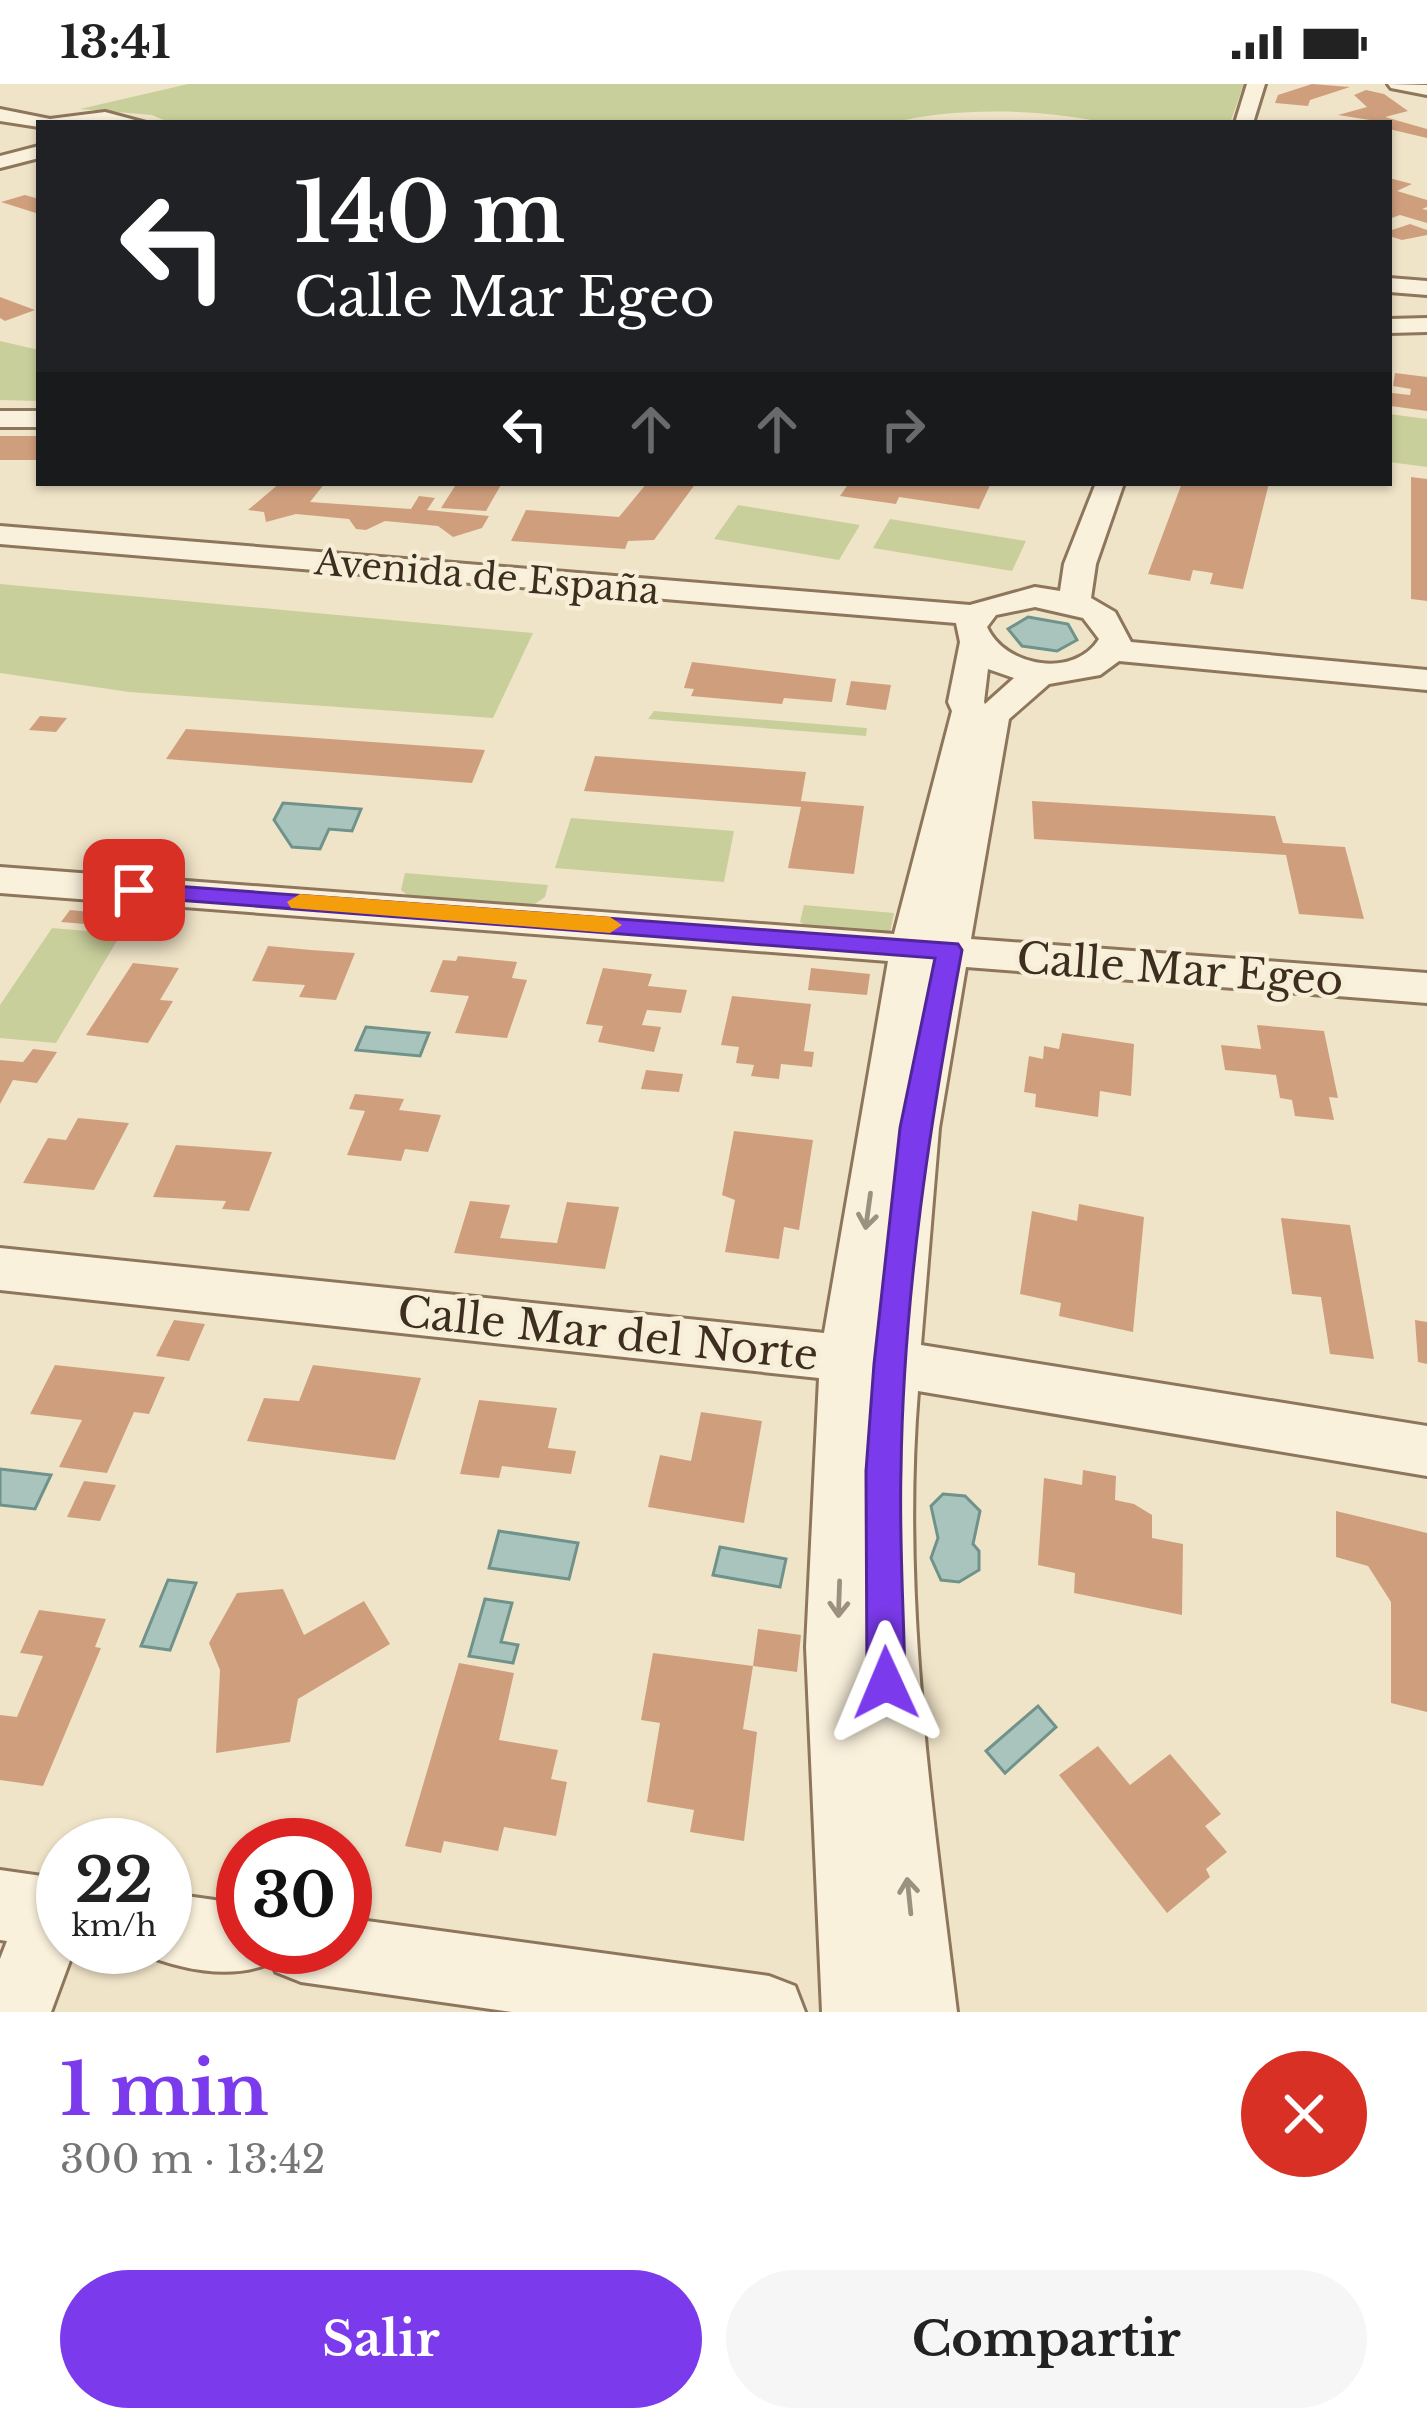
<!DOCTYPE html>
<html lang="es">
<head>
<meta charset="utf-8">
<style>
	body { margin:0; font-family:"Libre Baskerville",serif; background:#f6f6f6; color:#222; height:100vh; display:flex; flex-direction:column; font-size:45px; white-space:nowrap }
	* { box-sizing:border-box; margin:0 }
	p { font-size:39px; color:#767676 }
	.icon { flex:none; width:66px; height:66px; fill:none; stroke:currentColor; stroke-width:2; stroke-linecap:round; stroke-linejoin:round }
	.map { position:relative; height:1928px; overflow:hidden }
	.details { display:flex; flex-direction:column; background:#fff; flex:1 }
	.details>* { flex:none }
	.banner { position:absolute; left:36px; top:36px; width:1356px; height:366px; border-radius:0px; box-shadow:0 3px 9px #0004; background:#202124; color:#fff; overflow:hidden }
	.speed { position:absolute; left:36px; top:1734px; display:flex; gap:24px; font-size:60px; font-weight:700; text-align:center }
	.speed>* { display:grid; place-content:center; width:156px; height:156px; border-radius:50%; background:#fff; box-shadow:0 3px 9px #0004; line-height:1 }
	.speed small { font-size:30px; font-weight:400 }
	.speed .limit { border:18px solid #d22; background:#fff; color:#111 }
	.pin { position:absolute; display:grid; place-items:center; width:102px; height:102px; color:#fff; margin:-51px; border-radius:24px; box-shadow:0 6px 18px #0006 }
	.me { position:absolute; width:132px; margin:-66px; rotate:359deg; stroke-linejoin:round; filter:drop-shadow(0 0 9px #0008) }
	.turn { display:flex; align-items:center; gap:42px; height:252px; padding:0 60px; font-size:54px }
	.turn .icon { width:156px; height:156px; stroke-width:2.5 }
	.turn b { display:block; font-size:84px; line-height:102px }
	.lanes { display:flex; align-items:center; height:114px; padding:0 60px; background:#0003; justify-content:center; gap:60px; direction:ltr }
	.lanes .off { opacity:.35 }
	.round { display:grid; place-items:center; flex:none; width:126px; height:126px; border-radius:63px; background:#f6f6f6 }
	.summary { display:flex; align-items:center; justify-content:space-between; height:204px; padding:0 60px }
	h1 { font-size:72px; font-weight:800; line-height:90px; color:#7c3aed }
	.primary-button { display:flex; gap:24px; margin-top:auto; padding:24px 60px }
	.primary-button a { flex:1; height:138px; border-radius:72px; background:#7c3aed; color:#fff; font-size:48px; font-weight:800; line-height:138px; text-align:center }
	.primary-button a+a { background:#f6f6f6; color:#222 }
	.status { display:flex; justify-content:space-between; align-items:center; height:84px; padding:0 60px; background:#fff; direction:ltr }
	.status svg { height:33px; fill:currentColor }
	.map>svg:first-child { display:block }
</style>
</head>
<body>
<div class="status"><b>13:41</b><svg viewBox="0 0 49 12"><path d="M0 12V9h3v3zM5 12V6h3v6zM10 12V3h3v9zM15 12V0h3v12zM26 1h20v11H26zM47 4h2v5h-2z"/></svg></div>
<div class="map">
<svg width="1427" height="1928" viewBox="0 0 1427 1928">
	<rect width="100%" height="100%" fill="#f0e4c8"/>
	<g fill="#c9cf9b">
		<path d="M188,0H1244L1230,39C1192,39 1135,47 1100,38C1043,25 953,23 892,39H171L152,31L80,25Z"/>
		<path d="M0,257L39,266V317L0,316Z"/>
		<path d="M1389,330L1427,335V383L1389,378Z"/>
		<path d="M738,421L860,441L839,476L714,455Z"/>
		<path d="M890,435L1026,457L1012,487L873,464Z"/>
		<path d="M0,500L533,549L493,634L129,608L0,589Z"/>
		<path d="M654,627L867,644L866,652L648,635Z"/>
		<path d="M571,734L734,747L724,798L555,784Z"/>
		<path d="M405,789L548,801L545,813L529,824L412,815L401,806Z"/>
		<path d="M804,821L894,829L889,854L810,845L800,838Z"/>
		<path d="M52,844L121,850L56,959L0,954V921Z"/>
	</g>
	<g fill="#a9c4bc" stroke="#6f938a" stroke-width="3">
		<path d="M1028,533L1068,540L1077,556L1057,567L1022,562L1008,545Z"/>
		<path d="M283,719L361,725L352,747L329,745L320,765L292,763L274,736Z"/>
		<path d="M366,943L429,949L420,972L356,966Z"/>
		<path d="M0,1385L51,1391L35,1425L0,1421Z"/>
		<path d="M943,1410L965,1412L980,1427L973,1460L979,1467V1486L959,1498L941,1496L931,1474L938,1454L931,1422Z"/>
		<path d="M499,1447L578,1459L569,1495L489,1484Z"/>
		<path d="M720,1463L786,1475L780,1503L713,1491Z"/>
		<path d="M168,1496L196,1499L170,1566L141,1562Z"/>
		<path d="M485,1515L512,1519L501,1558L518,1561L513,1579L469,1572Z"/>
		<path d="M1038,1622L1056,1643L1005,1689L986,1667Z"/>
	</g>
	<g fill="#cf9f7d">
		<path d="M1312,0L1350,3L1310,16L1308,22L1275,19L1278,11Z"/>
		<path d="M1366,6L1384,10L1408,27L1385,33L1427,45V54L1389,45V39L1338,31L1367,23L1354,11Z"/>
		<path d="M1389,94L1412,100L1397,107L1427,116V123L1422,125L1427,126V139L1400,131L1389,135Z"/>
		<path d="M25,111L39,115V130L1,118Z"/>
		<path d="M1410,140L1427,146V151L1402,156L1389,152V147Z"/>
		<path d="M0,213L35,226L5,237L0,234Z"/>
		<path d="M1395,289L1427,293V327L1391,322L1392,309L1410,311L1411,305L1393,302Z"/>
		<rect x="0" y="352" width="39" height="24"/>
		<path d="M1411,393L1427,395V517L1411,515Z"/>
		<path d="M280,399H325L310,418L411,425L419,412L435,414L427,426L489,432L482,444L453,453L438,442L385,437L366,446L356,445L349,435L296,430L266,438L264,428L248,426Z"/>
		<path d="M457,399H502L486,427L441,424Z"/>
		<path d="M647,399H696L654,456L628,457L625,465L511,457L526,426L619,433Z"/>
		<path d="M849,399H991L979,425L899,413L896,420L840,412Z"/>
		<path d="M1182,399H1269L1243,505L1210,500L1213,489L1193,486L1190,497L1148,490Z"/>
		<path d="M692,578L836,595L832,618L784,614L782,620L691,612L694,605L684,604Z"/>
		<path d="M851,597L891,601L886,626L846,621Z"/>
		<path d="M40,632L67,634L56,648L29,646Z"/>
		<path d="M186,645L288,652L485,666L472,699L166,675Z"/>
		<path d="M595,672L806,688L801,717L864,722L854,790L788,784L801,723L584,707Z"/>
		<path d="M1032,717L1275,732L1283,759L1345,763L1364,835L1299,830L1286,771L1034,755Z"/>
		<path d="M70,826L130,832L122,843L61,838Z"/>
		<path d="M268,862L311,866L355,869L336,916L299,913L305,901L252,897Z"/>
		<path d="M458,872L517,878L512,894L527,896L507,954L455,949L469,912L430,908L443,876L456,877Z"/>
		<path d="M133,879L179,884L160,916L173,917L148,959L86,951Z"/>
		<path d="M603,884L652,890L648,902L687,906L681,929L647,926L642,941L661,943L654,968L598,958L603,942L586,940Z"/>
		<path d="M811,884L870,890L867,911L808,906Z"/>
		<path d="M732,912L811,920L804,967L814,968L812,983L781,980L779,995L751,992L754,981L736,979L739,963L721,961Z"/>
		<path d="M1257,941L1324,947L1338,1014L1329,1013L1334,1036L1295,1032L1292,1016L1280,1014L1276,991L1225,986L1221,961L1261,965Z"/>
		<path d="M1062,949L1134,960L1131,1012L1100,1007L1098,1033L1035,1023L1036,1010L1024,1008L1029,972L1043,975L1044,962L1059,965Z"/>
		<path d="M33,965L57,968L37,999L13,996L0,1020V976L23,978Z"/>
		<path d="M646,986L683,990L679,1008L641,1005Z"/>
		<path d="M355,1010L404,1015L399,1026L441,1031L428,1068L405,1065L401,1077L347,1071L365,1027L349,1025Z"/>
		<path d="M78,1034L129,1039L94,1106L23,1099L48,1054L66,1056Z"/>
		<path d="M734,1047L813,1056L799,1146L784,1143L779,1175L725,1168L735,1116L722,1111Z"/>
		<path d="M176,1061L272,1068L249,1127L222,1125L226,1117L153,1113Z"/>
		<path d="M470,1117L510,1121L500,1154L557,1159L567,1118L619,1123L605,1185L454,1169Z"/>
		<path d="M1079,1120L1144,1133L1133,1248L1059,1232L1061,1219L1020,1210L1032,1127L1077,1137Z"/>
		<path d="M1281,1134L1350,1141L1374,1275L1330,1270L1321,1213L1292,1210Z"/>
		<path d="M174,1236L205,1240L189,1277L156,1272Z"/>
		<path d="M1415,1236L1427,1238V1280L1418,1278Z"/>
		<path d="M55,1281L165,1293L149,1330L134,1328L107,1389L59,1383L82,1336L30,1330Z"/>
		<path d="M313,1281L421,1294L395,1376L247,1357L264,1314L299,1317Z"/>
		<path d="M479,1316L557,1324L548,1364L576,1367L571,1390L502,1382L499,1394L460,1390Z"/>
		<path d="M701,1328L762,1337L744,1439L648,1423L660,1371L691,1377Z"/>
		<path d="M1083,1386L1116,1392L1115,1416L1134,1420L1152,1431V1454L1183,1460L1182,1531L1074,1509L1075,1489L1038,1481L1044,1394L1082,1401Z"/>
		<path d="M84,1397L116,1401L100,1437L67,1433Z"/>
		<path d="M1336,1427L1427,1449V1628L1391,1619V1518L1368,1482L1336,1473Z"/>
		<path d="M283,1505L304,1551L364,1517L390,1560L298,1615L290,1658L216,1669L220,1586L209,1559L237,1509Z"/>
		<path d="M39,1526L106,1535L95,1563L101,1564L43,1702L0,1696V1631L17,1633L43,1572L20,1569Z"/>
		<path d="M758,1545L801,1551L797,1588L753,1582Z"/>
		<path d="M653,1569L753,1582L743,1645L757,1648L744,1757L690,1748L694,1726L647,1718L660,1639L641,1636Z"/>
		<path d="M459,1579L514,1589L499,1656L558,1666L551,1695L567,1698L556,1752L504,1743L498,1767L444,1757L441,1769L405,1762Z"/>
		<path d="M1098,1662L1130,1701L1170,1670L1221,1730L1205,1742L1227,1768L1206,1785L1210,1793L1167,1829L1059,1691Z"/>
	</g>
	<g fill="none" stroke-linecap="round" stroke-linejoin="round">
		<g stroke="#8d765c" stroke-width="6">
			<g id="minor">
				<path d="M1247,0H1265L1253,39H1235Z"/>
				<path d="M1388,0L1427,1V11L1391,4Z"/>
				<path d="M0,25L50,35L105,28L146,39H39V43L0,37Z"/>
				<path d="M39,62V74L0,84V72Z"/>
				<path d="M1389,194L1427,197V211L1389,208Z"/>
				<path d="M1427,234V248L1389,249V235Z"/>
				<rect x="0" y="327" width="39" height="16"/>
				<path d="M1096,399H1124L1096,480L1091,514L1115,528L1131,558L1427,586V606L1119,577L1100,591L1049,600L1009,635L971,855L1427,889V919L966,883L939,1044L921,1261L1427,1342V1392L918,1307C901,1515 932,1721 957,1928H822L806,1563L819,1294L0,1206V1164L824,1249L888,877L0,809V783L894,850L952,627L948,618L960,558L956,539L0,460V442L970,521L1035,503L1060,507L1064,480ZM1035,523L1083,534L1099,555C1074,595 1005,583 987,543L996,531ZM988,585L1014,594L985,620L984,618Z"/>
				<path d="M0,1786L63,1795V1863H75L51,1928H0V1875L7,1857L0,1856Z"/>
				<path d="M165,1809L243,1820V1863H345V1834L769,1892L795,1902L805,1928H512L301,1898L276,1888L270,1874L268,1880C229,1896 179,1885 140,1869L138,1863H165Z"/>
			</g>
		</g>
		<use href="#minor" fill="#faf1dc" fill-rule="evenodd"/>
	</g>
	<defs><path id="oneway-shaft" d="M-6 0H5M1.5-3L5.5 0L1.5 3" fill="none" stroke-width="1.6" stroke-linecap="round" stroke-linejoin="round" transform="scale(3)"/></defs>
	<g stroke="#9c907e">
		<use href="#oneway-shaft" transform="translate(868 1127) rotate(98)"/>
		<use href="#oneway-shaft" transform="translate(839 1515) rotate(92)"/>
		<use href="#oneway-shaft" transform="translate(909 1812) rotate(-96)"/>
	</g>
	<path fill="#7c3aed" stroke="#51269a" stroke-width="3" d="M134,799L958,860L962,866C930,1038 903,1213 901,1387C899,1458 904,1529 905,1599L899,1613L886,1618L872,1613L867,1599L866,1387L874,1280L900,1044L935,874L125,812V801Z"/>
	<path fill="#f59e0b" d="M300,810L610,833L622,841L610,849L291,824L287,818Z"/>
	<g text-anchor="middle" stroke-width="9" stroke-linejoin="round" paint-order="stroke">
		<g font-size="36" fill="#3d2e20" stroke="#f7eed8">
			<text transform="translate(487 492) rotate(5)" y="13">Avenida de España</text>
		</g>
		<g font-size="42" fill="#3d2e20" stroke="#f7eed8">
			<text transform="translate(1180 885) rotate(4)" y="15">Calle Mar Egeo</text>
			<text transform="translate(608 1249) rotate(6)" y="15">Calle Mar del Norte</text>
		</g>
	</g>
</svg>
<div class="speed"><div>22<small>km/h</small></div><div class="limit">30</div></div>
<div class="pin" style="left:134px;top:806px;background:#d93025"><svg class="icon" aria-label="arrive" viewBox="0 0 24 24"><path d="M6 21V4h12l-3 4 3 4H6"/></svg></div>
<svg class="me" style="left:886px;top:1599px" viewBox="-20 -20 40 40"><path d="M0-17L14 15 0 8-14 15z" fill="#7c3aed" stroke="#fff" stroke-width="4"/></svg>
<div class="banner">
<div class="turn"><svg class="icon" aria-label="left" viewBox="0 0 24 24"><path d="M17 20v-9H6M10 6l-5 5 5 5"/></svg><div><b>140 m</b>Calle Mar Egeo</div></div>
<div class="lanes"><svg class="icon" aria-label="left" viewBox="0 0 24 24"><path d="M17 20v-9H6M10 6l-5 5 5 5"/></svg><svg class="icon off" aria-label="ahead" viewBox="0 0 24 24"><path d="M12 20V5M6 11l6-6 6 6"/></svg><svg class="icon off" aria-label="ahead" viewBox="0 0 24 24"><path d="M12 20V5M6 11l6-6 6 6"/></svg><svg class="icon off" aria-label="right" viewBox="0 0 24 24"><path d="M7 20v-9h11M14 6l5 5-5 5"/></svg></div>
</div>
</div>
<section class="details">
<div class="summary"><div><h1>1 min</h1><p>300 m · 13:42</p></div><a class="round" style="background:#d93025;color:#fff"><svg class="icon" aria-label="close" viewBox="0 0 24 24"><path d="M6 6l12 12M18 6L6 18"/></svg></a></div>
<div class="primary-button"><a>Salir</a><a>Compartir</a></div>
</section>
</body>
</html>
